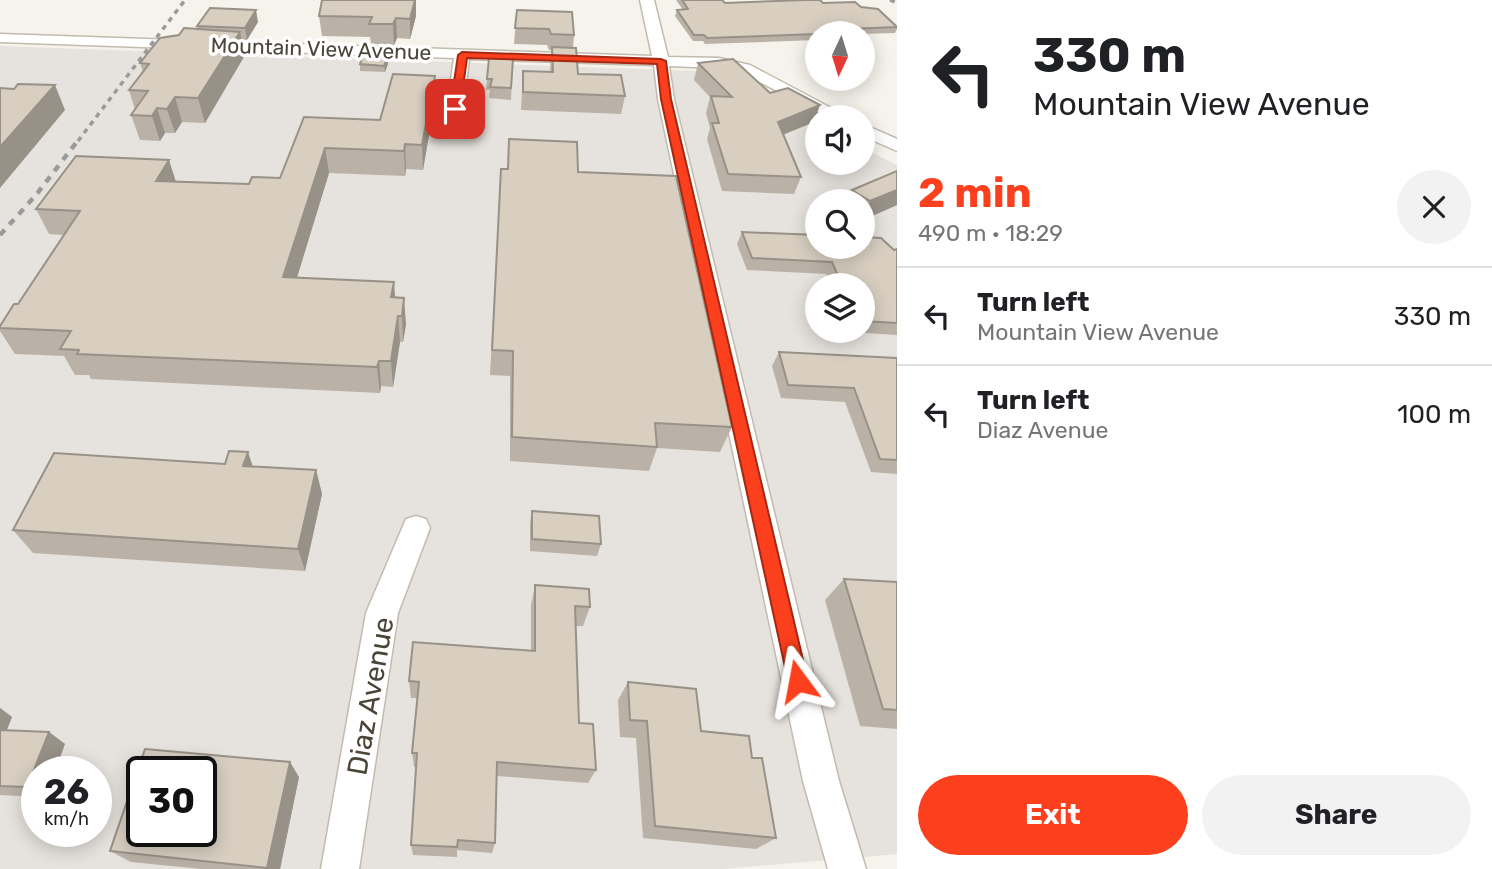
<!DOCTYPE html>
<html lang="en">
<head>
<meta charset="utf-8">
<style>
	body { margin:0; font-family:Rubik,sans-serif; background:#f2f2f2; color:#202124; height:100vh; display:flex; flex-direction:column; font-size:26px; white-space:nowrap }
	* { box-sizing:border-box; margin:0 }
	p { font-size:23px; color:#757577 }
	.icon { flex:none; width:38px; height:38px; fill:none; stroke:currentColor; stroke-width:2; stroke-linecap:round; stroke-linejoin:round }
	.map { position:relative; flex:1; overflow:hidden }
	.drawer { display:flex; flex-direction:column; background:#fff; width:595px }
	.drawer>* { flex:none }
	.hud { background:#fff; color:#202124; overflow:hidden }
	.needle { width:46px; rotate:184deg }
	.fabs { position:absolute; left:805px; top:21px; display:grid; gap:14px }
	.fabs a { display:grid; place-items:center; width:70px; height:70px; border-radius:50%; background:#fff; box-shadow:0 4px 18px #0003; font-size:35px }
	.speed { position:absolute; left:21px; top:756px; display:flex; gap:14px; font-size:35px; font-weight:700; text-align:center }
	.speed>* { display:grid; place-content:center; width:91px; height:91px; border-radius:50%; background:#fff; box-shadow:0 4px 18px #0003; line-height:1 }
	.speed small { font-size:18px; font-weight:400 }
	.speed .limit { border:4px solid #111; border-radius:10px; background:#fff; color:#111 }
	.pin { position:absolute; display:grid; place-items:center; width:60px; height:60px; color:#fff; margin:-30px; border-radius:14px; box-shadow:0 4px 10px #0006 }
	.me { position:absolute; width:77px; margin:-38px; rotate:347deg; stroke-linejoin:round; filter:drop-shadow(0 0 5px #0008) }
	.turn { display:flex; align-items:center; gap:24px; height:147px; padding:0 21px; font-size:32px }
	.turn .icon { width:91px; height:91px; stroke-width:2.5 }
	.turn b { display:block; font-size:49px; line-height:60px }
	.round { display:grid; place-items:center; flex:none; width:74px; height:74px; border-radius:37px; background:#f2f2f2 }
	.summary { display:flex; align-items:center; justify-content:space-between; height:119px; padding:0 21px }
	h1 { font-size:42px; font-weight:700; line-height:52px; color:#fc3f1d }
	.action { display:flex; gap:14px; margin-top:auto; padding:14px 21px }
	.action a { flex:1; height:80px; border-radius:42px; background:#fc3f1d; color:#fff; font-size:28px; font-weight:700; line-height:80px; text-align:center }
	.action a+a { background:#f2f2f2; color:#202124 }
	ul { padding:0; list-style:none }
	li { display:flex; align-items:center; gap:21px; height:98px; padding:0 21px; border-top:2px solid #e0e0e0 }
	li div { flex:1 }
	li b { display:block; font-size:26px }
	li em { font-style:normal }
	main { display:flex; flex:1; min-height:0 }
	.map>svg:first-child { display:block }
</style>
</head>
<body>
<main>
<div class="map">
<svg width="897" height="869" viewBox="0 0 897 869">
	<rect width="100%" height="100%" fill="#f6f3ec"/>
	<path fill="#e6e2dd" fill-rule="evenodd" d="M0,46L696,71L720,74L817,124V163H863V148L897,165V854L724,869H0ZM817,201H863V247H817ZM817,285H863V331H817ZM37,772H96V831H37ZM142,772H201V831H142Z"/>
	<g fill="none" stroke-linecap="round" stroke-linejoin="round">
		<g stroke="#c2bbae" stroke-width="3">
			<g id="street">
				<path d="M640,0H654L668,57L719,58L750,65L848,117H828L740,72L719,68L669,66L674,99L839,781L866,869H828L803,781L658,99L654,65L469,59L463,109L474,125L465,130L459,129L447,109L454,58L0,42V34L652,56Z"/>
				<path d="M863,124L897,139V151L863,136Z"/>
				<path d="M416,516L426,519L430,528L398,613L359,869H321L366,613L406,519Z"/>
			</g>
		</g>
		<use href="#street" fill="#fff" fill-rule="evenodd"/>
		<g stroke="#9a9a9a" stroke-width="3.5" stroke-dasharray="5 5" stroke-linecap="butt">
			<path d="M890,0L897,3"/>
			<path d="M78,141L185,0"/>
		</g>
		<path stroke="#9a9a9a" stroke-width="4.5" stroke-dasharray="7 7" stroke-linecap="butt" d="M0,235L36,195L79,139"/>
	</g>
	<g fill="#bab2a6">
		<path d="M676,0H722L725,3H823L861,7L897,26V29L895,33L863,34V33H817V40L705,44L703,41H693L675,16L677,10H683Z"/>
		<path d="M517,10L574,35L573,47L578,74L625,96L621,114L521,110L523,71L550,72L551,50H549L547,45L514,44Z"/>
		<path d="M319,16H416L410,39L397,38L394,45L371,44L370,37L322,36Z"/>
		<path d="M258,22L247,40H241L245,55L205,123L182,122L175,133H165L160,141L140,140L131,115L135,110L129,90L143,72L140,63L179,35L197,29V26Z"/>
		<path d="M390,58L385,72L360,71V64Z"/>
		<path d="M513,59L511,100L489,98L490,90H486L487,79Z"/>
		<path d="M698,63L770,93L814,122L783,135L801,177L794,194L722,191L707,139L710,128L706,113L710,97L694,80Z"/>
		<path d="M435,100L423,170L406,169L405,176L329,173L297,278L395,297L406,324L403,342H400L393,387L381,386L380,393L91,379L89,375H75L64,356L15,354L0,331V326L18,304L64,235L49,234L36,209L176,181L249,184L280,178L304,117L380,120Z"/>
		<path d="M501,169L578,172L732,427L720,452L657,448L649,471L510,461V376L490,375Z"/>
		<path d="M852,190L897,205L863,220V201H846Z"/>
		<path d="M742,232L894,250L897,249V335L850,332L849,331H863V285H831L826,274L747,270L737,244Z"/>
		<path d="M779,352L897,358V474L871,472L845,402L781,398L772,366Z"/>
		<path d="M253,466L316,470L322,494L305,571L33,553L13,530Z"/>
		<path d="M532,511L601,544L597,556L530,551V523Z"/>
		<path d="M844,579L897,582V729L860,726L825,600Z"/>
		<path d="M535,585L590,607L583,626H575L579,723L596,770L588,783L497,776L495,843L492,853L457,850V857L413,855L411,845L416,767H414L412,753L418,698H411L409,681L531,651V605Z"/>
		<path d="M628,682L701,731L752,758L776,838L756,849L643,838L636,738L620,737L618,700Z"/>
		<path d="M0,708L12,717L7,730L49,732L65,744L37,772V797L0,795Z"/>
		<path d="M299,777L280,869H201L131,862L110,851Z"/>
	</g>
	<g fill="#979187">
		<path d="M415,0H416V16L410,39V19Z"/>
		<path d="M256,10L258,22L247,40L245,28Z"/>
		<path d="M396,18L397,38L394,45L393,24Z"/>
		<path d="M240,32L245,55L205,123L198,98Z"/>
		<path d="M389,52L390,58L385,72L384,66Z"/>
		<path d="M435,76V100L423,170L422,145Z"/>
		<path d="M55,85L65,110L0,188V147Z"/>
		<path d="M175,97L182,122L175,133L167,109Z"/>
		<path d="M820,105L814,122L772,139L778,122Z"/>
		<path d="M157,108L165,133L160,141L152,116Z"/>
		<path d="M405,144L406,169L405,176L404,151Z"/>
		<path d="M325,148L329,173L289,303L283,277Z"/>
		<path d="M169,160L177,185L156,181Z"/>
		<path d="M897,190V205L863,220V216L870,201Z"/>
		<path d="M394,282L396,308L391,297Z"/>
		<path d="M404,298L406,324L403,342L402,316Z"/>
		<path d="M398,316L400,342L393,387L391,361Z"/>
		<path d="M379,361L381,386L380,393L377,367Z"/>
		<path d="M248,452L256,476L243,466Z"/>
		<path d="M316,470L322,494L305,571L298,549Z"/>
		<path d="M0,708L12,717L2,741L0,739Z"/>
		<path d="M49,732L65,744L55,772H37V793L27,787Z"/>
		<path d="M290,762L299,777L280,869H269L267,868Z"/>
	</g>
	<g fill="#d8cfc1" stroke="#979187" stroke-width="2" fill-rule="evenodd">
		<path d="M322,0H415L410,19L396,18L393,24H369L372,17L319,16Z"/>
		<path d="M682,0H722L725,3L805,0H820L823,3L855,2L861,7L878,9L897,27L825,30L828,33L817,34L707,38L704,35H694L677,10L688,9Z"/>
		<path d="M210,8L256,10L245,28L197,26Z"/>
		<path d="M517,10L572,12L574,35L551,34L549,29L515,28Z"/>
		<path d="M184,28L240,32L198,98L175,97L167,109L157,108L152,116L131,115L148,91L129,90L149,64L140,63L160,38L179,35Z"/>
		<path d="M552,47L576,48L578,74L621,75L625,96L523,92V71L553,72Z"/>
		<path d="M365,51L389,52L384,66L360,64Z"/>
		<path d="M489,58L513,59L511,88L490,87L492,79H487Z"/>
		<path d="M733,59L770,93L788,88L820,105L778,122L801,177L728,174L712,123H719L711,96L732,97L698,63Z"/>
		<path d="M393,74L435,76L422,145L405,144L404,151L325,148L283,277L394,282L391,297L404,298L402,316H398L391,361H379L377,367L77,354L79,350L60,349L71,331L0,328V326L14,304H18L80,211L36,209L76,156L169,160L156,181L249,184L252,177L280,178L304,117L380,120Z"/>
		<path d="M18,84L55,85L0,147V88L14,89Z"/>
		<path d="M509,139L577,142L578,172L676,176L732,427L655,423L657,447L512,437L513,351L492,350L501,169H508Z"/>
		<path d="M897,171V190L870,201L852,190Z"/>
		<path d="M742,232L817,235V247H863V237L881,238L894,250L897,249V323L863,321V285H842L832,262L752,258Z"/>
		<path d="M779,352L897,358V460L880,459L854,388L788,385Z"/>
		<path d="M229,451L248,452L243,466L316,470L298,549L13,530L54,453L225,464Z"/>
		<path d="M532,511L599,516L601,544L532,539Z"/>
		<path d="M844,579L897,582V710L883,709Z"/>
		<path d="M535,585L589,589L590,607L575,606L579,723L593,724L596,770L497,762L495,843L458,840L457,847L411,845L417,753H412L419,682L409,681L413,642L535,651Z"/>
		<path d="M628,682L696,689L701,731L749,736L752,758H762L776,838L655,826L647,721L630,720Z"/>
		<path d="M0,730L49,732L27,787L0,786Z"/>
		<path d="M145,749L290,762L267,868L110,851ZM142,772H201V831H142Z"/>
	</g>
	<path fill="#fc3f1d" stroke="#a42913" stroke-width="2" d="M462,52L661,59L666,61L671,99L808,681L805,688L798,691L791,688L788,681L661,99L657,64L467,58L460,109L455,112L450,109L458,55Z"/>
	<g text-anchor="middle" stroke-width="7" stroke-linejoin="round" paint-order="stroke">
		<g font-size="21" fill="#4b4439" stroke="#fff">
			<text transform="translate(321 49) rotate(2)" y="7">Mountain View Avenue</text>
		</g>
		<g font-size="28" fill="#4b4439" stroke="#fff">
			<text transform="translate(370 696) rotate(-80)" y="10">Diaz Avenue</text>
		</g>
	</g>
</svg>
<div class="fabs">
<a><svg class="needle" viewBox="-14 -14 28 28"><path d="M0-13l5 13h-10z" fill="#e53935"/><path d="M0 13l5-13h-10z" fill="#757577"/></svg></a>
<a><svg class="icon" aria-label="sound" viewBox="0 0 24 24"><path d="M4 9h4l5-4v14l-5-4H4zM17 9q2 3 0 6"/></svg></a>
<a><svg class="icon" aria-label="search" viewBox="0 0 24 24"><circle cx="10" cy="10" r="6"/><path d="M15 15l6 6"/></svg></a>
<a><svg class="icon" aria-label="layers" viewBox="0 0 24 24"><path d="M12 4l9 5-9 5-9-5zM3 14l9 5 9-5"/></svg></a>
</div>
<div class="speed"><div>26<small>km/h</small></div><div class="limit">30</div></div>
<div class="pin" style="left:455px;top:109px;background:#d93025"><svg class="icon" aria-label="arrive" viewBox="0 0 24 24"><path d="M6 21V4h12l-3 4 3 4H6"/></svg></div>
<svg class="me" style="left:798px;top:681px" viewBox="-20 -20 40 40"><path d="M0-17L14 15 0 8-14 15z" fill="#fc3f1d" stroke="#fff" stroke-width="4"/></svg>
</div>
<section class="drawer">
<div class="hud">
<div class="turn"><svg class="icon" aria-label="left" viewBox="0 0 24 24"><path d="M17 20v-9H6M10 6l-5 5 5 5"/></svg><div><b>330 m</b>Mountain View Avenue</div></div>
</div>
<div class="summary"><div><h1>2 min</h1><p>490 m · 18:29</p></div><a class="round"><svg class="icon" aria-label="close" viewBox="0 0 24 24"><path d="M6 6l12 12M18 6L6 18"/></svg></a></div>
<ul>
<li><svg class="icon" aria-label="left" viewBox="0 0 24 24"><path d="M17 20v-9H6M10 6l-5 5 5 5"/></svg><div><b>Turn left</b><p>Mountain View Avenue</p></div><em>330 m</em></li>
<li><svg class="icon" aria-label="left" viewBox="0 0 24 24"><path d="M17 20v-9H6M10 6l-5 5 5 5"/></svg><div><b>Turn left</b><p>Diaz Avenue</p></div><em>100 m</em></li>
</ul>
<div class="action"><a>Exit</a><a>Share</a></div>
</section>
</main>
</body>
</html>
